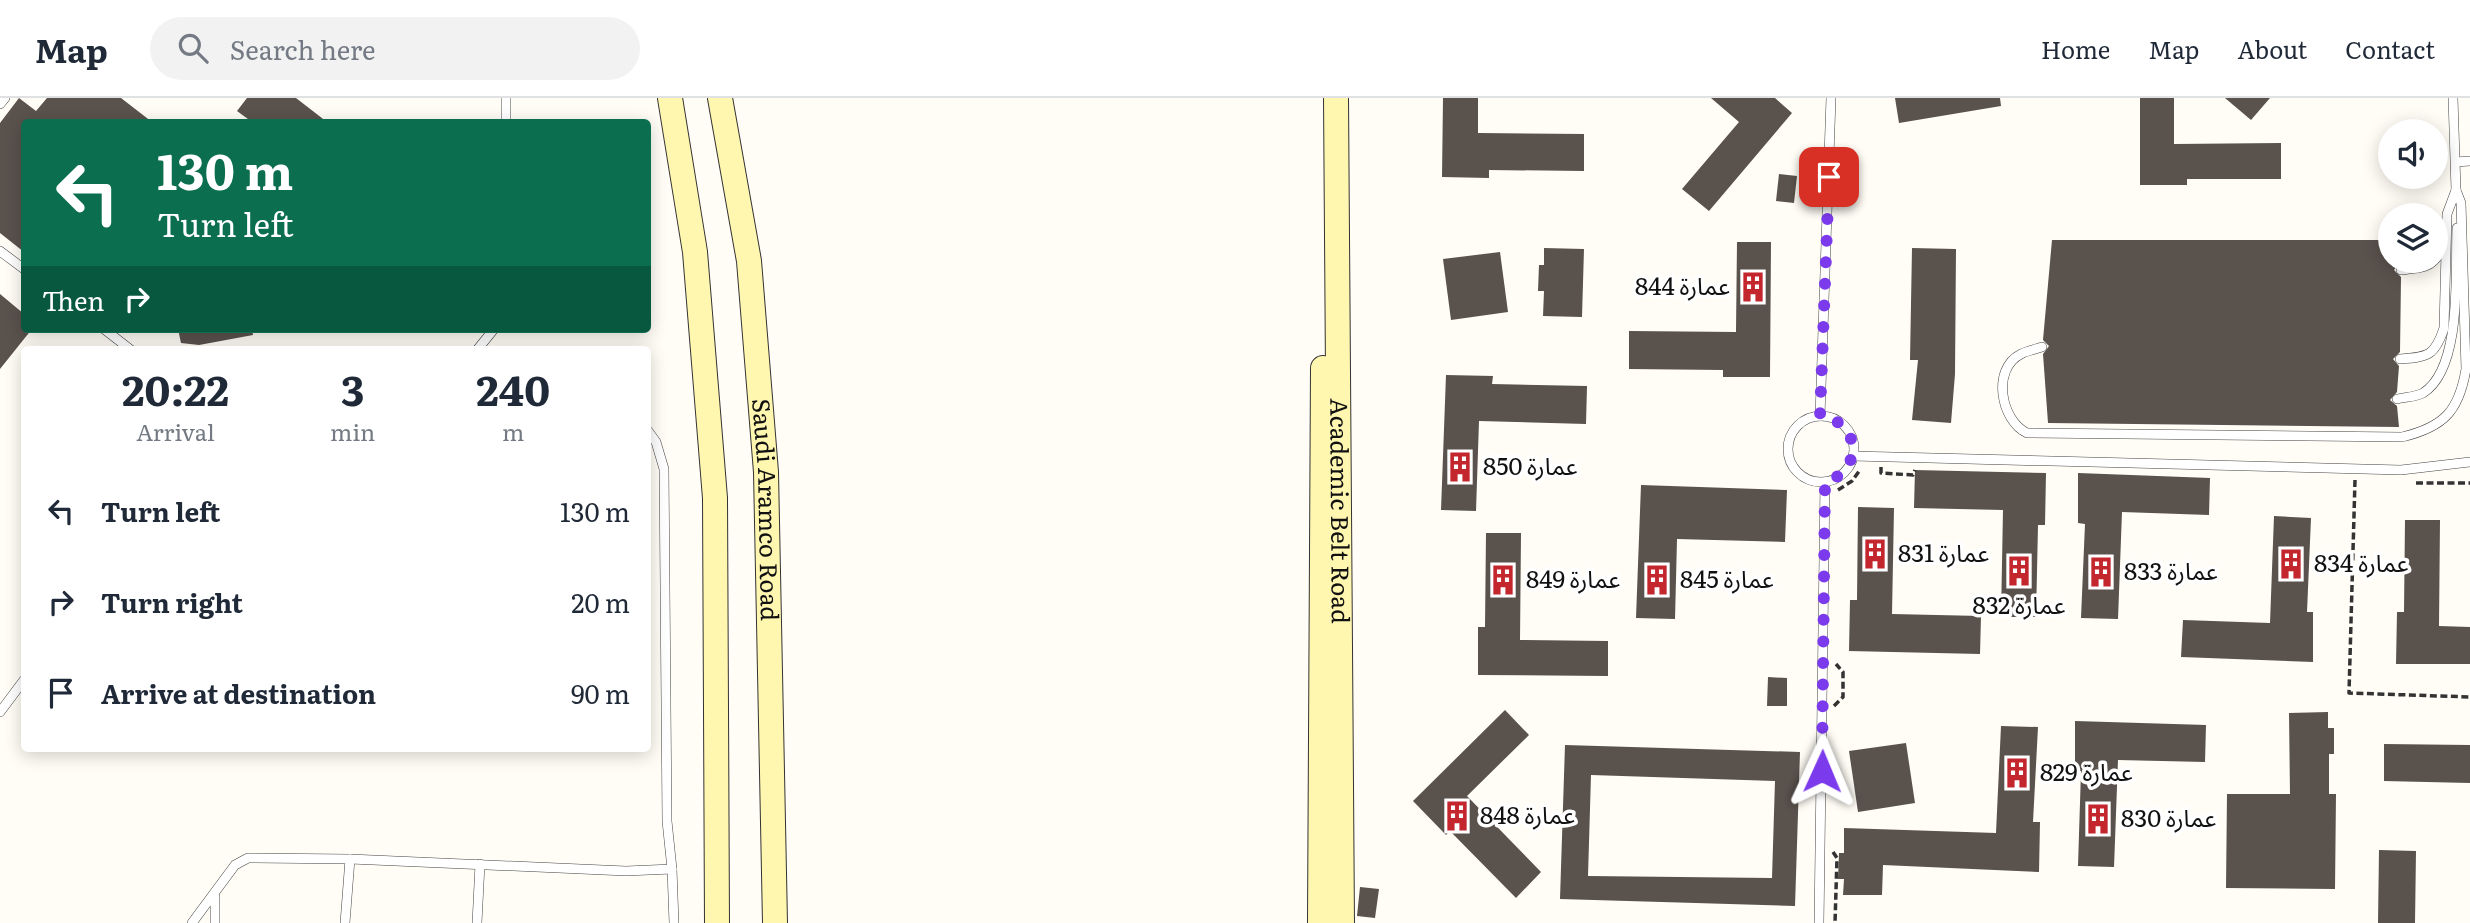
<!DOCTYPE html>
<html lang="en">
<head>
<meta charset="utf-8">
<style>
	body { margin:0; font-family:Literata,"Noto Sans Arabic",serif; background:#f2f2f3; color:#1f2937; height:100vh; display:flex; flex-direction:column; font-size:26px; white-space:nowrap }
	* { box-sizing:border-box; margin:0 }
	p { font-size:23px; color:#747a83 }
	.icon { flex:none; width:38px; height:38px; fill:none; stroke:currentColor; stroke-width:2; stroke-linecap:round; stroke-linejoin:round }
	.map { position:relative; flex:1; overflow:hidden }
	.details { position:absolute; left:21px; top:248px; width:630px; height:406px; display:flex; flex-direction:column; background:#fff; border-radius:7px; box-shadow:0 4px 18px #0003 }
	.details>* { flex:none }
	.guide { position:absolute; left:21px; top:21px; width:630px; height:214px; border-radius:7px; box-shadow:0 4px 18px #0003; background:#0b6e4f; color:#fff; overflow:hidden }
	.controls { position:absolute; left:2378px; top:21px; display:grid; gap:14px }
	.controls a { display:grid; place-items:center; width:70px; height:70px; border-radius:50%; background:#fff; box-shadow:0 4px 18px #0003; font-size:35px }
	.pin { position:absolute; display:grid; place-items:center; width:60px; height:60px; color:#fff; margin:-30px; border-radius:14px; box-shadow:0 4px 10px #0006 }
	.me { position:absolute; width:77px; margin:-38px; rotate:1deg; stroke-linejoin:round; filter:drop-shadow(0 0 5px #0008) }
	.turn { display:flex; align-items:center; gap:24px; height:147px; padding:0 21px; font-size:32px }
	.turn .icon { width:91px; height:91px; stroke-width:2.5 }
	.turn b { display:block; font-size:49px; line-height:60px }
	.then { display:flex; align-items:center; height:66px; padding:0 21px; background:#0003; gap:14px; font-size:26px }
	.eta { display:flex; justify-content:space-evenly; align-items:center; height:119px; text-align:center }
	.eta b { font-size:42px; font-weight:700; line-height:49px }
	ul { padding:0; list-style:none }
	li { display:flex; align-items:center; gap:21px; height:91px; padding:0 21px }
	li div { flex:1 }
	li b { display:block; font-size:26px }
	li em { font-style:normal }
	header { display:flex; align-items:center; gap:42px; box-sizing:border-box; height:98px; padding:0 35px; background:#fff; border-bottom:2px solid #e0e1e3 }
	header strong { font-size:33px }
	nav { display:flex; gap:38px; margin-inline-start:auto; font-size:24px }
	.search { width:490px; height:63px; background:#f2f2f3; display:flex; align-items:center; gap:18px; box-sizing:border-box; padding:0 24px; border-radius:38px; color:#747a83; font-size:26px }
	.map>svg:first-child { display:block }
</style>
</head>
<body>
<header>
<strong>Map</strong>
<div class="search"><svg class="icon" aria-label="search" viewBox="0 0 24 24"><circle cx="10" cy="10" r="6"/><path d="M15 15l6 6"/></svg>Search here</div>
<nav><a>Home</a><a>Map</a><a>About</a><a>Contact</a></nav>
</header>
<div class="map">
<svg width="2470" height="825" viewBox="0 0 2470 825">
	<rect width="100%" height="100%" fill="#fffdf5"/>
	<g fill="#5a524d" fill-rule="evenodd">
		<path d="M19,0L36,13L47,0H121L152,24H24V154L0,135V25Z"/>
		<path d="M247,0H296L327,24H252L237,13Z"/>
		<path d="M1443,0H1478V35L1584,36V73L1489,72V80L1442,79Z"/>
		<path d="M1711,0H1775L1792,15L1709,113L1682,91L1739,24Z"/>
		<path d="M1895,0H2000L2001,8L1899,25Z"/>
		<path d="M2140,0H2174V46L2281,45V81H2187V87H2140Z"/>
		<path d="M2225,0H2270L2251,22Z"/>
		<path d="M1779,76L1797,78L1794,105L1776,103Z"/>
		<path d="M2052,142H2390V163H2401L2394,172L2401,179L2400,254L2393,261L2399,268L2397,294L2390,302L2397,308L2399,329L2048,325L2043,256L2049,248L2043,242Z"/>
		<path d="M1737,144H1771L1770,279H1723V272L1629,271V233L1736,234Z"/>
		<path d="M1544,150L1584,151L1582,219L1543,218L1544,193H1538L1539,167H1544Z"/>
		<path d="M1912,150L1956,151L1955,276L1951,325L1912,322L1918,262H1910Z"/>
		<path d="M1500,154L1508,214L1451,222L1443,161Z"/>
		<path d="M0,196L24,216V231H32L0,271Z"/>
		<path d="M178,231H252L253,237L199,247L181,245Z"/>
		<path d="M1446,277L1493,278L1492,286L1587,288L1586,326L1479,323L1476,413L1441,412Z"/>
		<path d="M1915,372L2046,375L2045,427H2038L2036,519H2001L2003,412L1914,410Z"/>
		<path d="M2078,375L2210,380L2209,417L2122,414L2118,521L2081,520L2085,426L2078,425Z"/>
		<path d="M1641,387L1787,392L1785,444L1677,441L1675,521L1636,520Z"/>
		<path d="M1858,409L1894,410L1892,516L1981,518L1980,556L1849,553L1850,502H1857Z"/>
		<path d="M2274,418L2311,420L2307,514H2313V564L2181,559L2183,522L2270,525Z"/>
		<path d="M2405,422H2440L2439,528L2470,529V566H2396L2397,514H2404Z"/>
		<path d="M1486,435H1521L1520,542L1608,543V578L1478,577V529H1485Z"/>
		<path d="M1768,579L1787,580V608H1767Z"/>
		<path d="M1505,612L1529,637L1467,698L1541,774L1516,800L1450,733L1446,737L1413,703Z"/>
		<path d="M2328,614V630H2334V656H2329V696H2336L2335,791L2226,790L2227,696H2290L2289,615Z"/>
		<path d="M2075,623L2206,627L2205,664L2118,662L2114,769L2078,768L2081,673H2075Z"/>
		<path d="M2001,628L2038,629L2033,724H2040L2039,774L1883,767L1882,797H1843L1844,781H1838L1839,755H1844V730L1996,735Z"/>
		<path d="M1906,645L1915,705L1858,714L1849,653Z"/>
		<path d="M2384,646L2470,647V685L2384,683Z"/>
		<path d="M1565,647L1800,654L1795,808L1560,801ZM1591,677L1775,683L1772,780L1588,778Z"/>
		<path d="M2379,752L2416,753L2415,825H2378Z"/>
		<path d="M1360,789L1379,791L1375,820L1357,818Z"/>
	</g>
	<g fill="none" stroke-linecap="round" stroke-linejoin="round">
		<g stroke="#444" stroke-width="10">
			<g id="lane">
				<path d="M506,0V24"/>
				<path d="M0,6L5,0"/>
				<path d="M2456,64L2470,63"/>
				<path d="M0,153L24,171"/>
				<path d="M2401,172C2427,169 2433,170 2445,146"/>
				<path d="M104,231L131,252"/>
				<path d="M2042,249C2036,251 2027,253 2021,256C1991,271 2001,323 2027,335L2402,339C2444,329 2459,313 2466,271L2461,105L2456,92"/>
				<path d="M477,252L494,231"/>
				<path d="M2400,261C2428,259 2435,258 2444,230L2447,116L2456,92L2453,0"/>
				<path d="M2397,301C2405,299 2416,299 2423,295C2463,270 2455,172 2457,130"/>
				<path d="M1820,318L1831,0"/>
				<circle cx="1821" cy="351" r="33"/>
				<path d="M1853,358L2401,372L2470,364"/>
				<path d="M0,614L24,582"/>
				<path d="M672,771L674,825"/>
				<path d="M215,799V825"/>
				<path d="M192,825L235,767L248,760L350,761L626,773L672,771L667,723L664,371L656,344L648,333"/>
				<path d="M345,825L350,761"/>
				<path d="M477,825L480,766"/>
				<path d="M1819,825L1825,384"/>
			</g>
		</g>
		<g stroke="#333" stroke-width="26">
			<g id="secondary">
				<path d="M670,0L695,154L715,400L717,825"/>
				<path id="s1" d="M720,0L749,163L766,374L775,825"/>
				<path id="s2" d="M1336,0L1342,825"/>
				<path d="M1320,825L1323,270"/>
			</g>
		</g>
		<g stroke="#333" stroke-width="3.5" stroke-dasharray="7 3.5" stroke-linecap="butt">
			<path d="M1881,369V375L1913,377L1915,372"/>
			<path d="M2355,382L2349,595L2470,599"/>
			<path d="M2416,385H2470"/>
			<path d="M1838,392L1852,383L1860,372"/>
			<path d="M1834,608L1843,599V574L1836,566"/>
			<path d="M1833,754L1837,760L1835,825"/>
		</g>
		<use href="#lane" stroke="#fff" stroke-width="9"/>
		<use href="#secondary" stroke="#fff6b0" stroke-width="24"/>
	</g>
	<g fill="none" stroke-linecap="round" stroke-linejoin="round">
		<path stroke="#7c3aed" stroke-width="12" stroke-dasharray="0 21.6" d="M1822,673L1825,384C1864,373 1861,323 1820,318L1829,79"/>
	</g>
	<defs>
		<g id="building-bare" transform="scale(2.415)"><path d="M-4-6H4V6H1V3H-1V6H-4ZM-2.5-4.3h1.7v1.8h-1.7ZM.8-4.3h1.7v1.8H.8ZM-2.5-1h1.7V.8h-1.7ZM.8-1h1.7V.8H.8Z" fill="#c4262e" stroke="#fff" stroke-width="2.5" paint-order="stroke"/></g>
	</defs>
	<g fill-rule="evenodd">
		<use href="#building-bare" x="1753" y="189"/>
		<use href="#building-bare" x="1460" y="369"/>
		<use href="#building-bare" x="1875" y="456"/>
		<use href="#building-bare" x="2291" y="466"/>
		<use href="#building-bare" x="2019" y="473"/>
		<use href="#building-bare" x="2101" y="474"/>
		<use href="#building-bare" x="1503" y="482"/>
		<use href="#building-bare" x="1657" y="482"/>
		<use href="#building-bare" x="2017" y="675"/>
		<use href="#building-bare" x="1457" y="718"/>
		<use href="#building-bare" x="2098" y="721"/>
	</g>
	<g text-anchor="middle" stroke-width="7" stroke-linejoin="round" paint-order="stroke">
		<g font-size="24" fill="#111" stroke="#fff" text-anchor="start">
			<text x="1730" y="197" text-anchor="end">عمارة 844</text>
			<text x="1483" y="377">عمارة 850</text>
			<text x="1898" y="464">عمارة 831</text>
			<text x="2314" y="474">عمارة 834</text>
			<text x="2124" y="482">عمارة 833</text>
			<text x="1526" y="490">عمارة 849</text>
			<text x="1680" y="490">عمارة 845</text>
			<text x="2019" y="516" text-anchor="middle">عمارة 832</text>
			<text x="2040" y="683">عمارة 829</text>
			<text x="1480" y="726">عمارة 848</text>
			<text x="2121" y="729">عمارة 830</text>
		</g>
		<g font-size="24" fill="#111" stroke="#fff">
			<text dy="8" stroke="none"><textPath href="#s1" startOffset="415">Saudi Aramco Road</textPath></text>
			<text dy="8" stroke="none"><textPath href="#s2" startOffset="413">Academic Belt Road</textPath></text>
		</g>
	</g>
</svg>
<div class="controls">
<a><svg class="icon" aria-label="sound" viewBox="0 0 24 24"><path d="M4 9h4l5-4v14l-5-4H4zM17 9q2 3 0 6"/></svg></a>
<a><svg class="icon" aria-label="layers" viewBox="0 0 24 24"><path d="M12 4l9 5-9 5-9-5zM3 14l9 5 9-5"/></svg></a>
</div>
<div class="pin" style="left:1829px;top:79px;background:#d93025"><svg class="icon" aria-label="arrive" viewBox="0 0 24 24"><path d="M6 21V4h12l-3 4 3 4H6"/></svg></div>
<svg class="me" style="left:1822px;top:673px" viewBox="-20 -20 40 40"><path d="M0-17L14 15 0 8-14 15z" fill="#7c3aed" stroke="#fff" stroke-width="4"/></svg>
<div class="guide">
<div class="turn"><svg class="icon" aria-label="left" viewBox="0 0 24 24"><path d="M17 20v-9H6M10 6l-5 5 5 5"/></svg><div><b>130 m</b>Turn left</div></div>
<div class="then">Then<svg class="icon" aria-label="right" viewBox="0 0 24 24"><path d="M7 20v-9h11M14 6l5 5-5 5"/></svg></div>
</div>
<section class="details">
<div class="eta">
<div><b>20:22</b><p>Arrival</p></div>
<div><b>3</b><p>min</p></div>
<div><b>240</b><p>m</p></div>
</div>
<ul>
<li><svg class="icon" aria-label="left" viewBox="0 0 24 24"><path d="M17 20v-9H6M10 6l-5 5 5 5"/></svg><div><b>Turn left</b></div><em>130 m</em></li>
<li><svg class="icon" aria-label="right" viewBox="0 0 24 24"><path d="M7 20v-9h11M14 6l5 5-5 5"/></svg><div><b>Turn right</b></div><em>20 m</em></li>
<li><svg class="icon" aria-label="arrive" viewBox="0 0 24 24"><path d="M6 21V4h12l-3 4 3 4H6"/></svg><div><b>Arrive at destination</b></div><em>90 m</em></li>
</ul>
</section>
</div>
</body>
</html>
